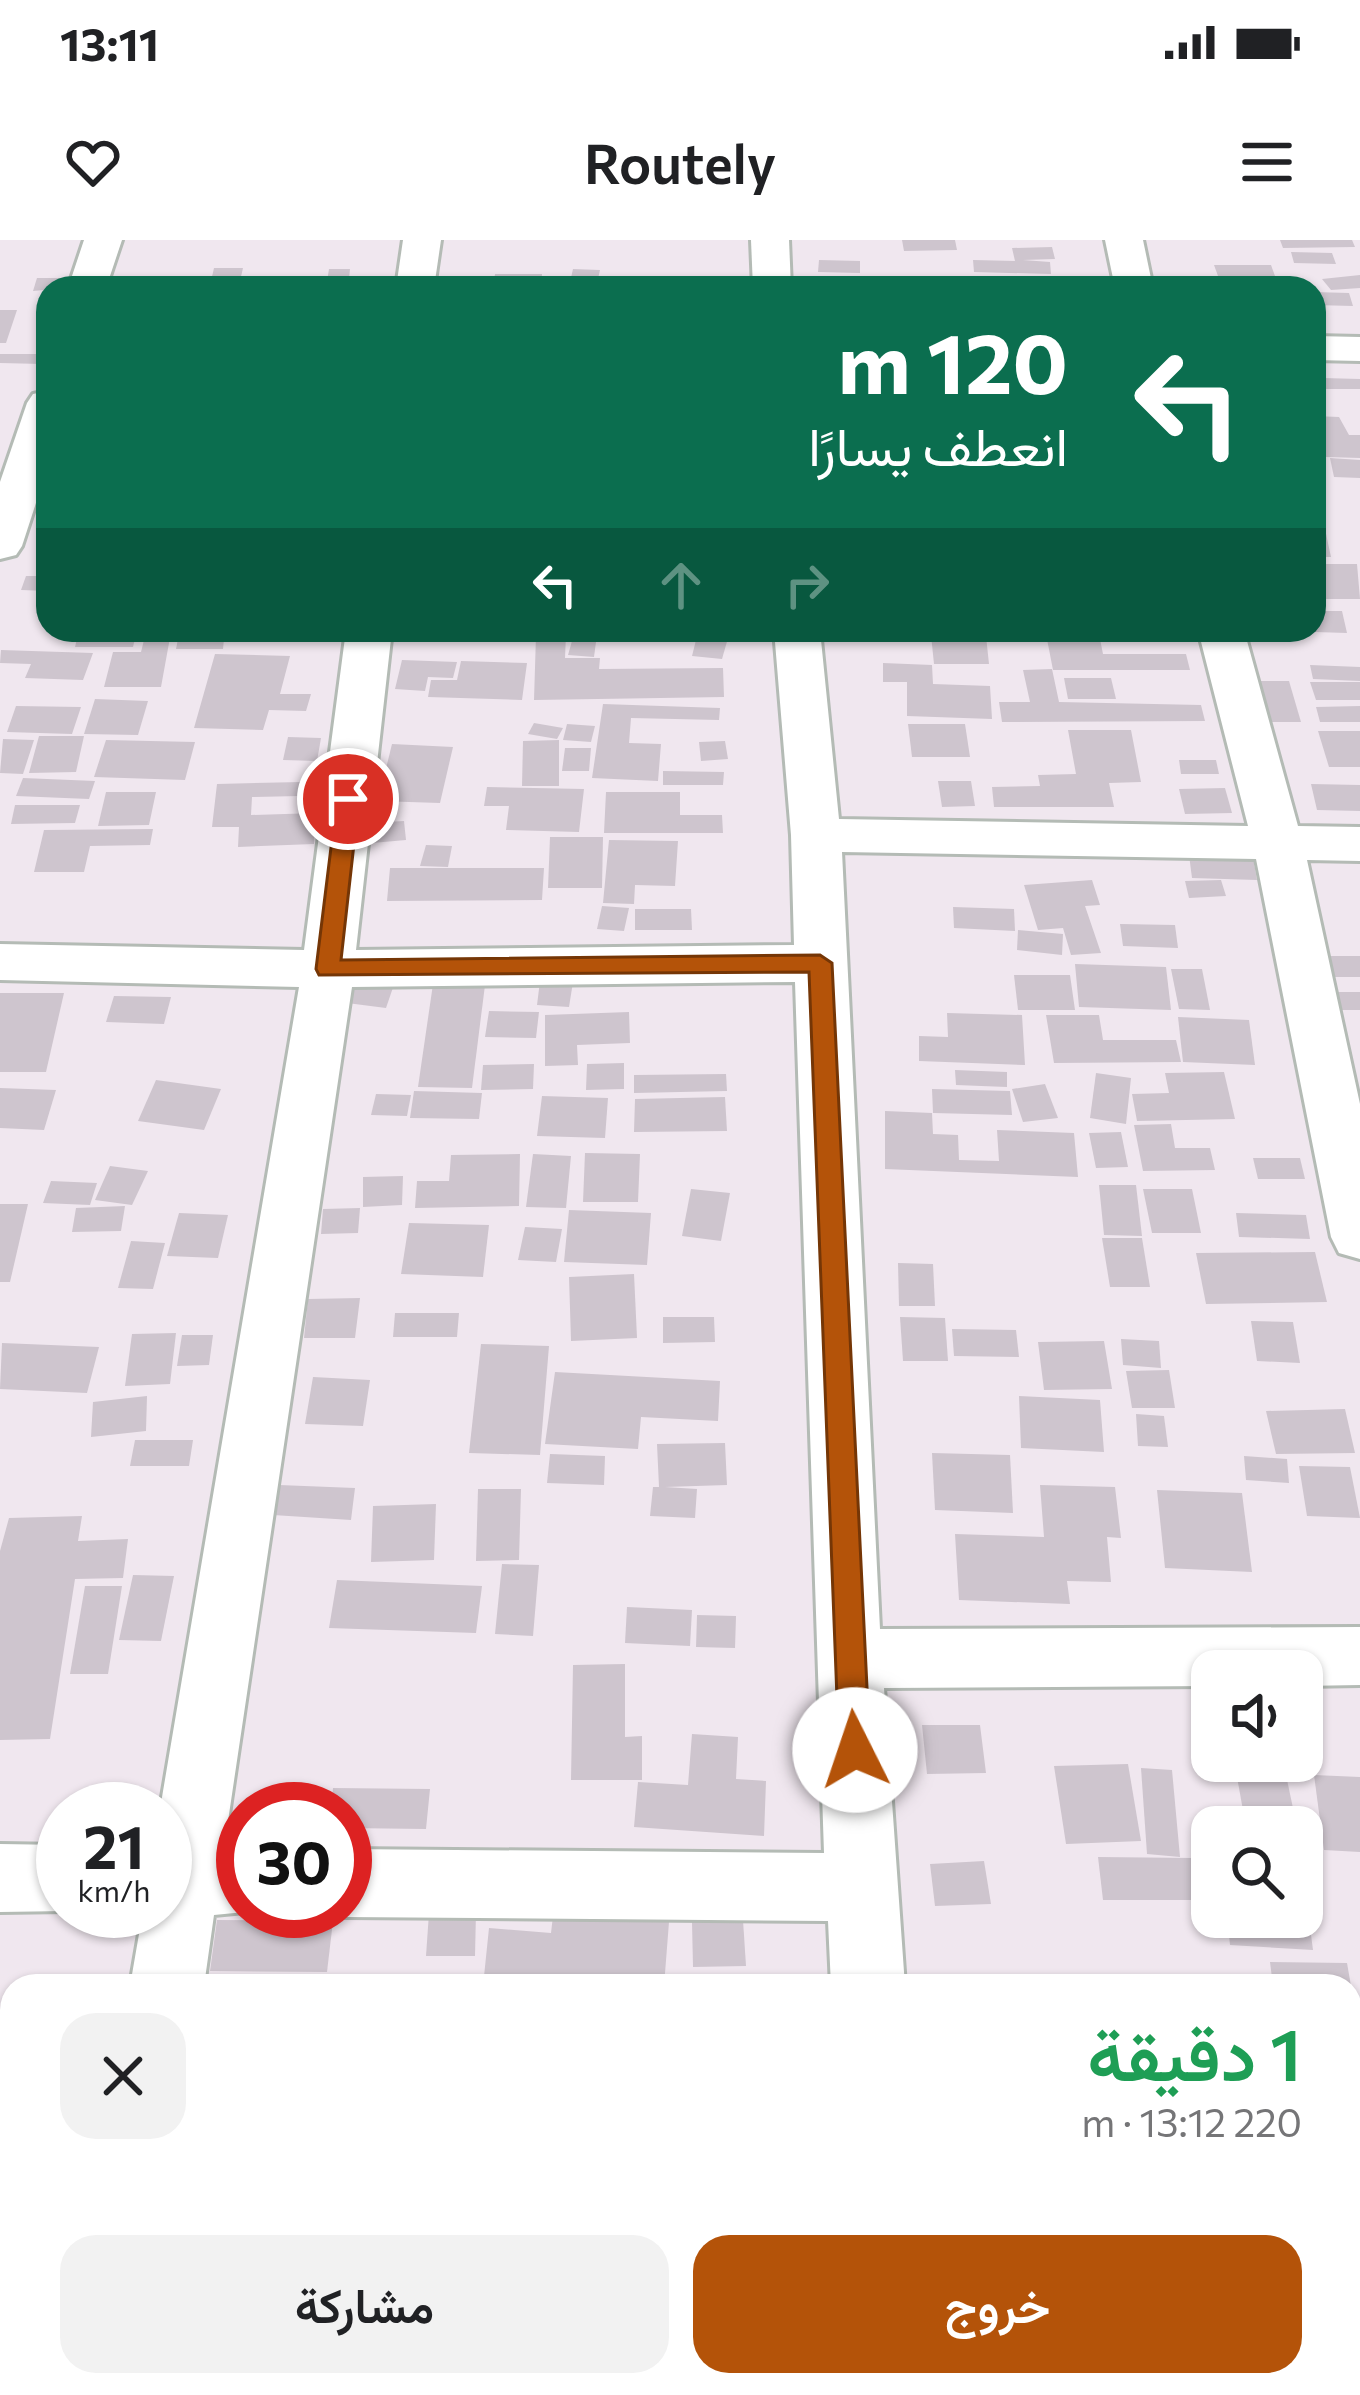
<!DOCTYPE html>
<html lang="ar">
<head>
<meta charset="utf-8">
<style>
	body { margin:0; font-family:Commissioner,Vazirmatn,sans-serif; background:#f2f2f2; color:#202124; direction:rtl; height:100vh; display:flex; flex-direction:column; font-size:45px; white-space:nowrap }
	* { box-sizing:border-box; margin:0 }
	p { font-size:39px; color:#757577 }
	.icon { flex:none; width:66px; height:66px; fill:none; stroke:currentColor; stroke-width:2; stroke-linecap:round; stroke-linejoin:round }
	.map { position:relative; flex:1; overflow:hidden; direction:ltr }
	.sheet { position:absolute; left:0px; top:1734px; width:1362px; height:423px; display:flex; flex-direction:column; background:#fff; border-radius:36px 36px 0 0; box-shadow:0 3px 9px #0004; direction:rtl }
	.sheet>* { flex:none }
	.guide { position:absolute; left:36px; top:36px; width:1290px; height:366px; border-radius:36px; box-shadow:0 3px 9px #0004; direction:rtl; background:#0b6e4f; color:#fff; overflow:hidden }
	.tools { position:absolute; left:1191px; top:1410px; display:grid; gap:24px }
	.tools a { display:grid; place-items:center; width:132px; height:132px; border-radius:24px; background:#fff; box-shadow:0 3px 9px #0004; font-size:60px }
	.speed { position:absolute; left:36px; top:1542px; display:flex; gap:24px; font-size:60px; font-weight:700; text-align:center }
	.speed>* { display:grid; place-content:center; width:156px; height:156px; border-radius:50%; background:#fff; box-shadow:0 3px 9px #0004; line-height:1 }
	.speed small { font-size:30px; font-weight:400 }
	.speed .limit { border:18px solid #d22; background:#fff; color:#111 }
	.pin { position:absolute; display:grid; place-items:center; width:102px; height:102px; color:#fff; margin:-51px; border:6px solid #fff; border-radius:50%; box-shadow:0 3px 12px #0007 }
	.me { position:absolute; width:132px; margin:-66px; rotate:356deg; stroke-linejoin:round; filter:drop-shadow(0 0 9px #0008) }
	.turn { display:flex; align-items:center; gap:42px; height:252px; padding:0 60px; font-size:54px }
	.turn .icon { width:156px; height:156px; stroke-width:2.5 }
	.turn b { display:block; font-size:84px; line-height:102px }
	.lanes { display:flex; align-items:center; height:114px; padding:0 60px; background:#0003; justify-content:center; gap:60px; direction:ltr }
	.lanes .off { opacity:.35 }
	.round { display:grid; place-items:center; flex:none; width:126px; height:126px; border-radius:36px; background:#f2f2f2 }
	.overview { display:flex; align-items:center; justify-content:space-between; height:204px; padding:0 60px }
	h1 { font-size:72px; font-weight:600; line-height:90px; color:#1e9e55 }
	.primary-button { display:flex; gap:24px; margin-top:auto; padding:24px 60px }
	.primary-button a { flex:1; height:138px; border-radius:36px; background:#b45309; color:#fff; font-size:48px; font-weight:600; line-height:138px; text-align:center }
	.primary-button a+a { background:#f2f2f2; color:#202124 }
	.status { display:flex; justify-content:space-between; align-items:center; height:84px; padding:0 60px; background:#fff; direction:ltr }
	.status svg { height:33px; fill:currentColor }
	header { display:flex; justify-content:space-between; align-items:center; height:156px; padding:0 60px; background:#fff; font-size:54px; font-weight:600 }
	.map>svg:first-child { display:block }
</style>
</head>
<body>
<div class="status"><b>13:11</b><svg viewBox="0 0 49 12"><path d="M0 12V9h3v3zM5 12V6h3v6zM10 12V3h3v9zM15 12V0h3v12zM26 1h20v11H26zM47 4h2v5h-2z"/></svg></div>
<header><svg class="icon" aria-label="menu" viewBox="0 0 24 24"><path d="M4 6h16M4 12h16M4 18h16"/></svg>Routely<svg class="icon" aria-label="heart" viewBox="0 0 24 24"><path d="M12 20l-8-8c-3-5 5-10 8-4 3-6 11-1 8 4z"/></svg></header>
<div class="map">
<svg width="1360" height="2155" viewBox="0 0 1360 2155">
	<rect width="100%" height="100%" fill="#f0e7ef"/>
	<g fill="#cec5ce">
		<path d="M902,0H955L957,10L904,11Z"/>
		<path d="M1280,0H1352L1355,7L1283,8Z"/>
		<path d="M1052,7L1055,19L1023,20L1050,22L1051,34L974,32L973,20L1015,21L1012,8Z"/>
		<path d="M1291,12L1332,13L1336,24L1294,23Z"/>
		<path d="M819,20L860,21V33L818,32Z"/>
		<path d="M1214,25H1271L1275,36H1218Z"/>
		<path d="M214,28H243L240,41H211Z"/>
		<path d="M329,29H350L348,48H326Z"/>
		<path d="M573,29L600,30L597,43L570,42Z"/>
		<path d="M495,34H542L541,48H493Z"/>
		<path d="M1360,35V48L1331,50L1322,39Z"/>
		<path d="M37,38H68L66,48L33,51Z"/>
		<path d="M1314,52L1349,53L1353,66L1314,65Z"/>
		<path d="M0,70H17L6,103H0Z"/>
		<path d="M0,114H45L42,124L0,123Z"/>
		<path d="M1323,138L1360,139V149H1326Z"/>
		<path d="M1314,176L1339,177L1349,195H1360V218L1326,217Z"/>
		<path d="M1330,218L1360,220V238L1334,237Z"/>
		<path d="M1314,289H1325L1331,317H1314Z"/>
		<path d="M1314,324H1357L1360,359H1314Z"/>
		<path d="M26,336H48V351L21,350Z"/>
		<path d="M1314,371H1342L1347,393L1315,392Z"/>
		<path d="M79,390H137L133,407H75Z"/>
		<path d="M570,390H613L612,400L569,398Z"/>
		<path d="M1251,390H1292L1294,401L1253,400Z"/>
		<path d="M146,392H171L161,447H104L113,412H141Z"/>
		<path d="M1046,394H1099L1103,414H1186L1190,430H1053Z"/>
		<path d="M536,395H566L565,418H600L599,429L723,428L724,457L534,460Z"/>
		<path d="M931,395L986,396L989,424H934Z"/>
		<path d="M697,396L728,398L722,419L692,416Z"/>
		<path d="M178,399H224L223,409H176Z"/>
		<path d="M572,401L596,402L594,417L568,415Z"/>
		<path d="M1,410L93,413L83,440L25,438L31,424L0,423Z"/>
		<path d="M215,414L290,416L280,454H311L306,471L269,470L263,490L194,488Z"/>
		<path d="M402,420L457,422L453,438L428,437L425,451L395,449Z"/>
		<path d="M461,421L527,423L522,460L428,457L431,440H457Z"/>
		<path d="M883,423L932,425L933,444L990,446L992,479L907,476V442H883Z"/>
		<path d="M1310,425L1360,427V441L1313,439Z"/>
		<path d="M1052,429L1059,462L1201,465L1205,481L1002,482L999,462H1030L1023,430Z"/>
		<path d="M1064,438H1111L1116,459H1068Z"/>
		<path d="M1254,441H1289L1301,482H1266Z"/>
		<path d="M1310,442H1360V460H1316Z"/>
		<path d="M95,459L148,461L138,495L84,494Z"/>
		<path d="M603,464L720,468L719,480L631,478L629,503L661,504L658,541L592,538Z"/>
		<path d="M16,466L81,467L72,494L7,492Z"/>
		<path d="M1360,466V482H1320L1316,467Z"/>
		<path d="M534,483L563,488L557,499L528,494Z"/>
		<path d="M567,484L595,486L591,502L563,500Z"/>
		<path d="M908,484H965L970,517H912Z"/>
		<path d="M1068,490H1131L1141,542L1109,543L1114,567H994L992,547L1040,546L1038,535L1076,534Z"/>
		<path d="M1318,491H1360V527H1329Z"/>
		<path d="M39,496H84L76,532L29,533Z"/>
		<path d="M288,497L321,498L317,521L283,520Z"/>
		<path d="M3,499L34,500L23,534L0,533Z"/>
		<path d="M106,500L195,502L185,540L94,537Z"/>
		<path d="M559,500V546H522L523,501Z"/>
		<path d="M725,501L728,519L701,521L699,502Z"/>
		<path d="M392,504L453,507L440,563L378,561Z"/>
		<path d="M565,508H591L589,531H562Z"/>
		<path d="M1179,520H1216L1219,534H1181Z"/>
		<path d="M663,531L724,532L723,545H663Z"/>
		<path d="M23,538L95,541L89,559L16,556Z"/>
		<path d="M938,541H971L975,566L942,567Z"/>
		<path d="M301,542L300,556L252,557L251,575L316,573L314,604L238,607L239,587H212L217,544Z"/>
		<path d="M1311,544L1360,545V571L1317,570Z"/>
		<path d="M487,547L584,549L579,592L506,590L509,566H484Z"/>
		<path d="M1225,548L1232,573L1185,574L1179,549Z"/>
		<path d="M106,552H156L149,585L98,586Z"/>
		<path d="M606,552H680V575H722L723,593H604Z"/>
		<path d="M15,565H80L75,583L11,584Z"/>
		<path d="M404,581L406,600L372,603L370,583Z"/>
		<path d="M153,589L150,605L90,606L84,632H34L44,590Z"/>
		<path d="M550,597H603L602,648H548Z"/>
		<path d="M609,600L678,601L675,646L635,645L634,664L603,663Z"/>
		<path d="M426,605L452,606L448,627L420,626Z"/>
		<path d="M1189,615L1253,617L1257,640L1192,638Z"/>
		<path d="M390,628H544L542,660L387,661Z"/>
		<path d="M1092,640L1100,665L1085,666L1101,713L1071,715L1063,688L1038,690L1024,645Z"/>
		<path d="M1221,640L1226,656L1189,658L1185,641Z"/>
		<path d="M602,666L629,668L624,691L597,689Z"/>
		<path d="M953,667L1014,669L1015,691L954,688Z"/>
		<path d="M635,669H691L692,690H635Z"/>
		<path d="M1120,684L1175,685L1178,708L1123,706Z"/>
		<path d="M1018,690L1063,694L1062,715L1017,710Z"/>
		<path d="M1325,716H1360V737H1330Z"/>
		<path d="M364,722L400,727L386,768L347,763Z"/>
		<path d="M1075,724L1166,727L1171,770L1079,767Z"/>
		<path d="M1171,729H1202L1210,770L1179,769Z"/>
		<path d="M1014,735H1070L1075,770H1018Z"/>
		<path d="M540,741L573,742L569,767L537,765Z"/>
		<path d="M433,744L485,745L472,848L418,847Z"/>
		<path d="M1335,752H1360V770H1341Z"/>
		<path d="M0,753H64L46,832H0Z"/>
		<path d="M114,756L171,757L164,784L106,782Z"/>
		<path d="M489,771L539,772L536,798L485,797Z"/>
		<path d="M629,772L630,803L577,805L578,825L545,826V775Z"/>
		<path d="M947,773L1022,775L1025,825L919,821V796L948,797Z"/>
		<path d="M1046,775H1099L1103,800H1176L1181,822L1054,823Z"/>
		<path d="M1178,777L1249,780L1255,825L1183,822Z"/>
		<path d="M624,823V849L586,850L587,824Z"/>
		<path d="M534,824L533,849L481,850L483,825Z"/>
		<path d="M955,830L1007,832V847L956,845Z"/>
		<path d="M1224,832L1235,879L1137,881L1132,854L1169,853L1165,833Z"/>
		<path d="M1096,833L1131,838L1126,884L1090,878Z"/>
		<path d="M726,834L727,851L634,853V835Z"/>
		<path d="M156,840L221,849L204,890L138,881Z"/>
		<path d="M1045,844L1058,878L1023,882L1012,849Z"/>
		<path d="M0,848L56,850L44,890L0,888Z"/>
		<path d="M932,849L1010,851L1012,875L933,873Z"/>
		<path d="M414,851L482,853L479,879L410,878Z"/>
		<path d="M376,854L411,855L407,876L371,875Z"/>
		<path d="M542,856L608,858L605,898L537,896Z"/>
		<path d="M725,857L727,891L634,892L635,859Z"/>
		<path d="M885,871L932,873L933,894L958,895L959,920L999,921L997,890L1074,893L1078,937L885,929Z"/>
		<path d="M1171,884L1175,908H1210L1215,930L1143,931L1134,885Z"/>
		<path d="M1121,892L1128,927L1096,928L1089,893Z"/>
		<path d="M585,913L640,914L638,962H583Z"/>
		<path d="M520,914L519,966L415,968L417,941H449L451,915Z"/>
		<path d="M533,914L571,916L566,968L526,967Z"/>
		<path d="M1253,918H1300L1305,939H1258Z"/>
		<path d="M110,926L148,931L132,965L95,960Z"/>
		<path d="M403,936L402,965L363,967V937Z"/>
		<path d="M51,941L97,943L90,965L43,963Z"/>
		<path d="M1099,945H1136L1142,996L1104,995Z"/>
		<path d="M691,949L730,953L721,1001L682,996Z"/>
		<path d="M1143,949H1192L1201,993H1152Z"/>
		<path d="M0,964H28L10,1042H0Z"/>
		<path d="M125,966L121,991L72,992L76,968Z"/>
		<path d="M360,968L358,993L321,994L323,969Z"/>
		<path d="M569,970L651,973L647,1025L564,1022Z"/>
		<path d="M179,973L228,975L218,1018L167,1016Z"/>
		<path d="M1236,973L1306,975L1310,999L1239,997Z"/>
		<path d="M409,983L489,985L483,1037L401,1034Z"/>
		<path d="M525,987L562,989L556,1022L518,1020Z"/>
		<path d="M1102,998H1142L1150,1047H1110Z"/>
		<path d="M131,1001L165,1003L153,1049L118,1048Z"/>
		<path d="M1315,1012L1327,1062L1206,1064L1196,1013Z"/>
		<path d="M898,1023L933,1024L935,1066H899Z"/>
		<path d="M634,1034L637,1098L571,1101L569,1037Z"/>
		<path d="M360,1058L355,1098H304L308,1059Z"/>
		<path d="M395,1073H459L457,1097H393Z"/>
		<path d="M663,1077H714L715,1102L663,1103Z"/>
		<path d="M900,1077L945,1078L948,1121H903Z"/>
		<path d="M1251,1081L1293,1082L1300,1123L1257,1121Z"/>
		<path d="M952,1089L1016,1090L1019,1117L954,1116Z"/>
		<path d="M176,1093L170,1144L125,1146L132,1094Z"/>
		<path d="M182,1095H213L209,1125L177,1126Z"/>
		<path d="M1121,1099L1159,1101L1161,1128L1123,1125Z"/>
		<path d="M1104,1101L1112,1149L1044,1150L1038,1102Z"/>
		<path d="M2,1103L99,1107L87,1153L0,1149Z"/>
		<path d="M481,1104L549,1106L540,1215L469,1213Z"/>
		<path d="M1169,1130L1175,1168H1132L1126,1131Z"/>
		<path d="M555,1132L720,1141L718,1181L641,1177L638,1209L545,1204Z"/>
		<path d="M313,1137L370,1140L363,1186L305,1184Z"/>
		<path d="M147,1156L146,1191L91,1197L93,1162Z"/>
		<path d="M1019,1156L1100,1160L1104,1212L1021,1208Z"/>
		<path d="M1345,1169L1355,1213L1276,1214L1266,1171Z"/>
		<path d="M1136,1174L1164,1176L1168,1207L1138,1206Z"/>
		<path d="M135,1200H193L189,1226H130Z"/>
		<path d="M725,1203L727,1245L665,1247L697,1249L695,1278L650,1276L653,1247H659L657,1204Z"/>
		<path d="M932,1213L1010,1215L1013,1273L935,1270Z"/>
		<path d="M550,1214L605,1216L604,1245L547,1243Z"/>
		<path d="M1244,1216L1287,1219L1289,1243L1246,1240Z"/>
		<path d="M1299,1226L1350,1227L1360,1278L1307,1276Z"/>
		<path d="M279,1245L355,1248L351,1280L273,1275Z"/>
		<path d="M1040,1245L1115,1247L1121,1298L1107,1297L1111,1342L1067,1341L1070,1364L959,1360L955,1294L1044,1297Z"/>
		<path d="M478,1249H521L519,1320L476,1321Z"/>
		<path d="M1157,1250L1242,1253L1252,1332L1165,1328Z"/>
		<path d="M436,1264L434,1320L371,1322L373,1266Z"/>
		<path d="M82,1276L78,1301L128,1299L123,1338L75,1339L50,1499L0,1500V1311L9,1278Z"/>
		<path d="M502,1324L539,1325L533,1396L495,1394Z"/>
		<path d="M133,1335L174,1336L161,1401L119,1400Z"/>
		<path d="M337,1340L482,1346L476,1393L329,1388Z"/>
		<path d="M85,1346H122L108,1434H70Z"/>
		<path d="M627,1367L692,1370L690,1406L625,1403Z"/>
		<path d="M697,1375L736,1376L735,1408L696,1407Z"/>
		<path d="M625,1424V1497L642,1496V1540H571L573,1425Z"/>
		<path d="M922,1485H980L986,1533L927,1534Z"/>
		<path d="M692,1494L738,1497L736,1539L766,1541L764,1596L634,1587L638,1542L688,1545Z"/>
		<path d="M1128,1524L1141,1601L1066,1604L1054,1526Z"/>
		<path d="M1141,1528L1172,1530L1180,1617L1147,1614Z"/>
		<path d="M1286,1535L1297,1587H1246L1237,1537Z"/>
		<path d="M1314,1535L1360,1537V1612L1324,1610Z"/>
		<path d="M333,1548L430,1549L426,1589L345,1588V1569H331Z"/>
		<path d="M1098,1617L1193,1618L1200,1660H1103Z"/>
		<path d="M984,1621L991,1664L935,1666L930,1624Z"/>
		<path d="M1305,1649L1313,1710L1230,1705L1227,1677H1302Z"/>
		<path d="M476,1672L475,1716H426L429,1673Z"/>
		<path d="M553,1676L669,1682L664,1746H483L489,1688L551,1693Z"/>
		<path d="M217,1680L333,1681L327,1732L210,1731Z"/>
		<path d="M743,1680L746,1726L693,1727L692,1682Z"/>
		<path d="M1270,1722L1347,1723L1351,1746H1273Z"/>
		<path d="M1350,1776H1360V1810L1350,1809Z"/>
		<rect x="0" y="1885" width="12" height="154"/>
		<path d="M1350,1901L1360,1904V1956H1350Z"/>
		<path d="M0,2119H12V2145H35L33,2155H0Z"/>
		<path d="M525,2145H623L644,2146V2155H524Z"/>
		<path d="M1253,2145H1340L1342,2155H1254Z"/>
	</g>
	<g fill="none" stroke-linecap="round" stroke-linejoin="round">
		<g stroke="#b4bbb5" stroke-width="6">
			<g id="minor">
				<path d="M84,0H122L106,48H68Z"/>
				<path d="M403,0H441L434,48H396Z"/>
				<path d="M751,0H789L791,48H753Z"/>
				<path d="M1105,0H1143L1153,48H1115Z"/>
				<path d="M1314,96L1360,97V121L1314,120Z"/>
				<path d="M48,151V226L22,306L16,315L0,319V242L27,163L33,154Z"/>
				<path d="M346,390H392L356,710L794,705L791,595L774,390H820L839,579L1248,586L1198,390H1244L1298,586L1360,587V621L1307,620L1360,864V1019L1339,1013L1331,997L1256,619L842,612L880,1389L1360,1387V1445L1302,1446V1431H1212V1446L884,1448L905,1746H831L828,1681L345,1677L330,1671H345V1609L824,1613L795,742L352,747L224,1608H243V1671H255L214,1675L204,1746H130L143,1671H165V1569H160L299,747L0,740V704L304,710Z"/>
				<path d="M0,1604L63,1605V1671H67L0,1672Z"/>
				<path d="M66,2145H148L146,2155H64Z"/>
				<rect x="843" y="2145" width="82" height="10"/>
			</g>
		</g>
		<use href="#minor" fill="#fff" fill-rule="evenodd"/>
	</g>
	<path fill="#b45309" stroke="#753606" stroke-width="3" d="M348,552L359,559L341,720L820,715L832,723L870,1510L866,1520L855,1524L844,1520L839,1510L809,732L319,735L316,729L337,559Z"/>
</svg>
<div class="tools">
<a><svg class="icon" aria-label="sound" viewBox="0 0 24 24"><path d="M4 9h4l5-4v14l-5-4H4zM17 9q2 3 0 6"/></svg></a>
<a><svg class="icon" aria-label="search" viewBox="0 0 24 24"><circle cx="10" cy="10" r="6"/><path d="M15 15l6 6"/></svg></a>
</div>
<div class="speed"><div>21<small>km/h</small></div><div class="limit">30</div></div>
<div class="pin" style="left:348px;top:559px;background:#d93025"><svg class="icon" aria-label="arrive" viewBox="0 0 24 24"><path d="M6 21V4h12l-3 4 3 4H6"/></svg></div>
<svg class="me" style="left:855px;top:1510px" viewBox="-20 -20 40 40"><circle r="19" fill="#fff"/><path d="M0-13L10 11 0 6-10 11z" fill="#b45309"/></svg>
<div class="guide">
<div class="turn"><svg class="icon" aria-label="left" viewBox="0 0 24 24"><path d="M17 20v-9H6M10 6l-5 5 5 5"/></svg><div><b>120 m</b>انعطف يسارًا</div></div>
<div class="lanes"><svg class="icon" aria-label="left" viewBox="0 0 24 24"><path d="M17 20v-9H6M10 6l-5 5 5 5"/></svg><svg class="icon off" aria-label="ahead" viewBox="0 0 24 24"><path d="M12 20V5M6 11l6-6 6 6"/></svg><svg class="icon off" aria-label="right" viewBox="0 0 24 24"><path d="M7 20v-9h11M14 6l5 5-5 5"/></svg></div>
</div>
<section class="sheet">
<div class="overview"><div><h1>1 دقيقة</h1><p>220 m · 13:12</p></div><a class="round"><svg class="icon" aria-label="close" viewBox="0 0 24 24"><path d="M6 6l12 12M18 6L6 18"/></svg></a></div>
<div class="primary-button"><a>خروج</a><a>مشاركة</a></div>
</section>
</div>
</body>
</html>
